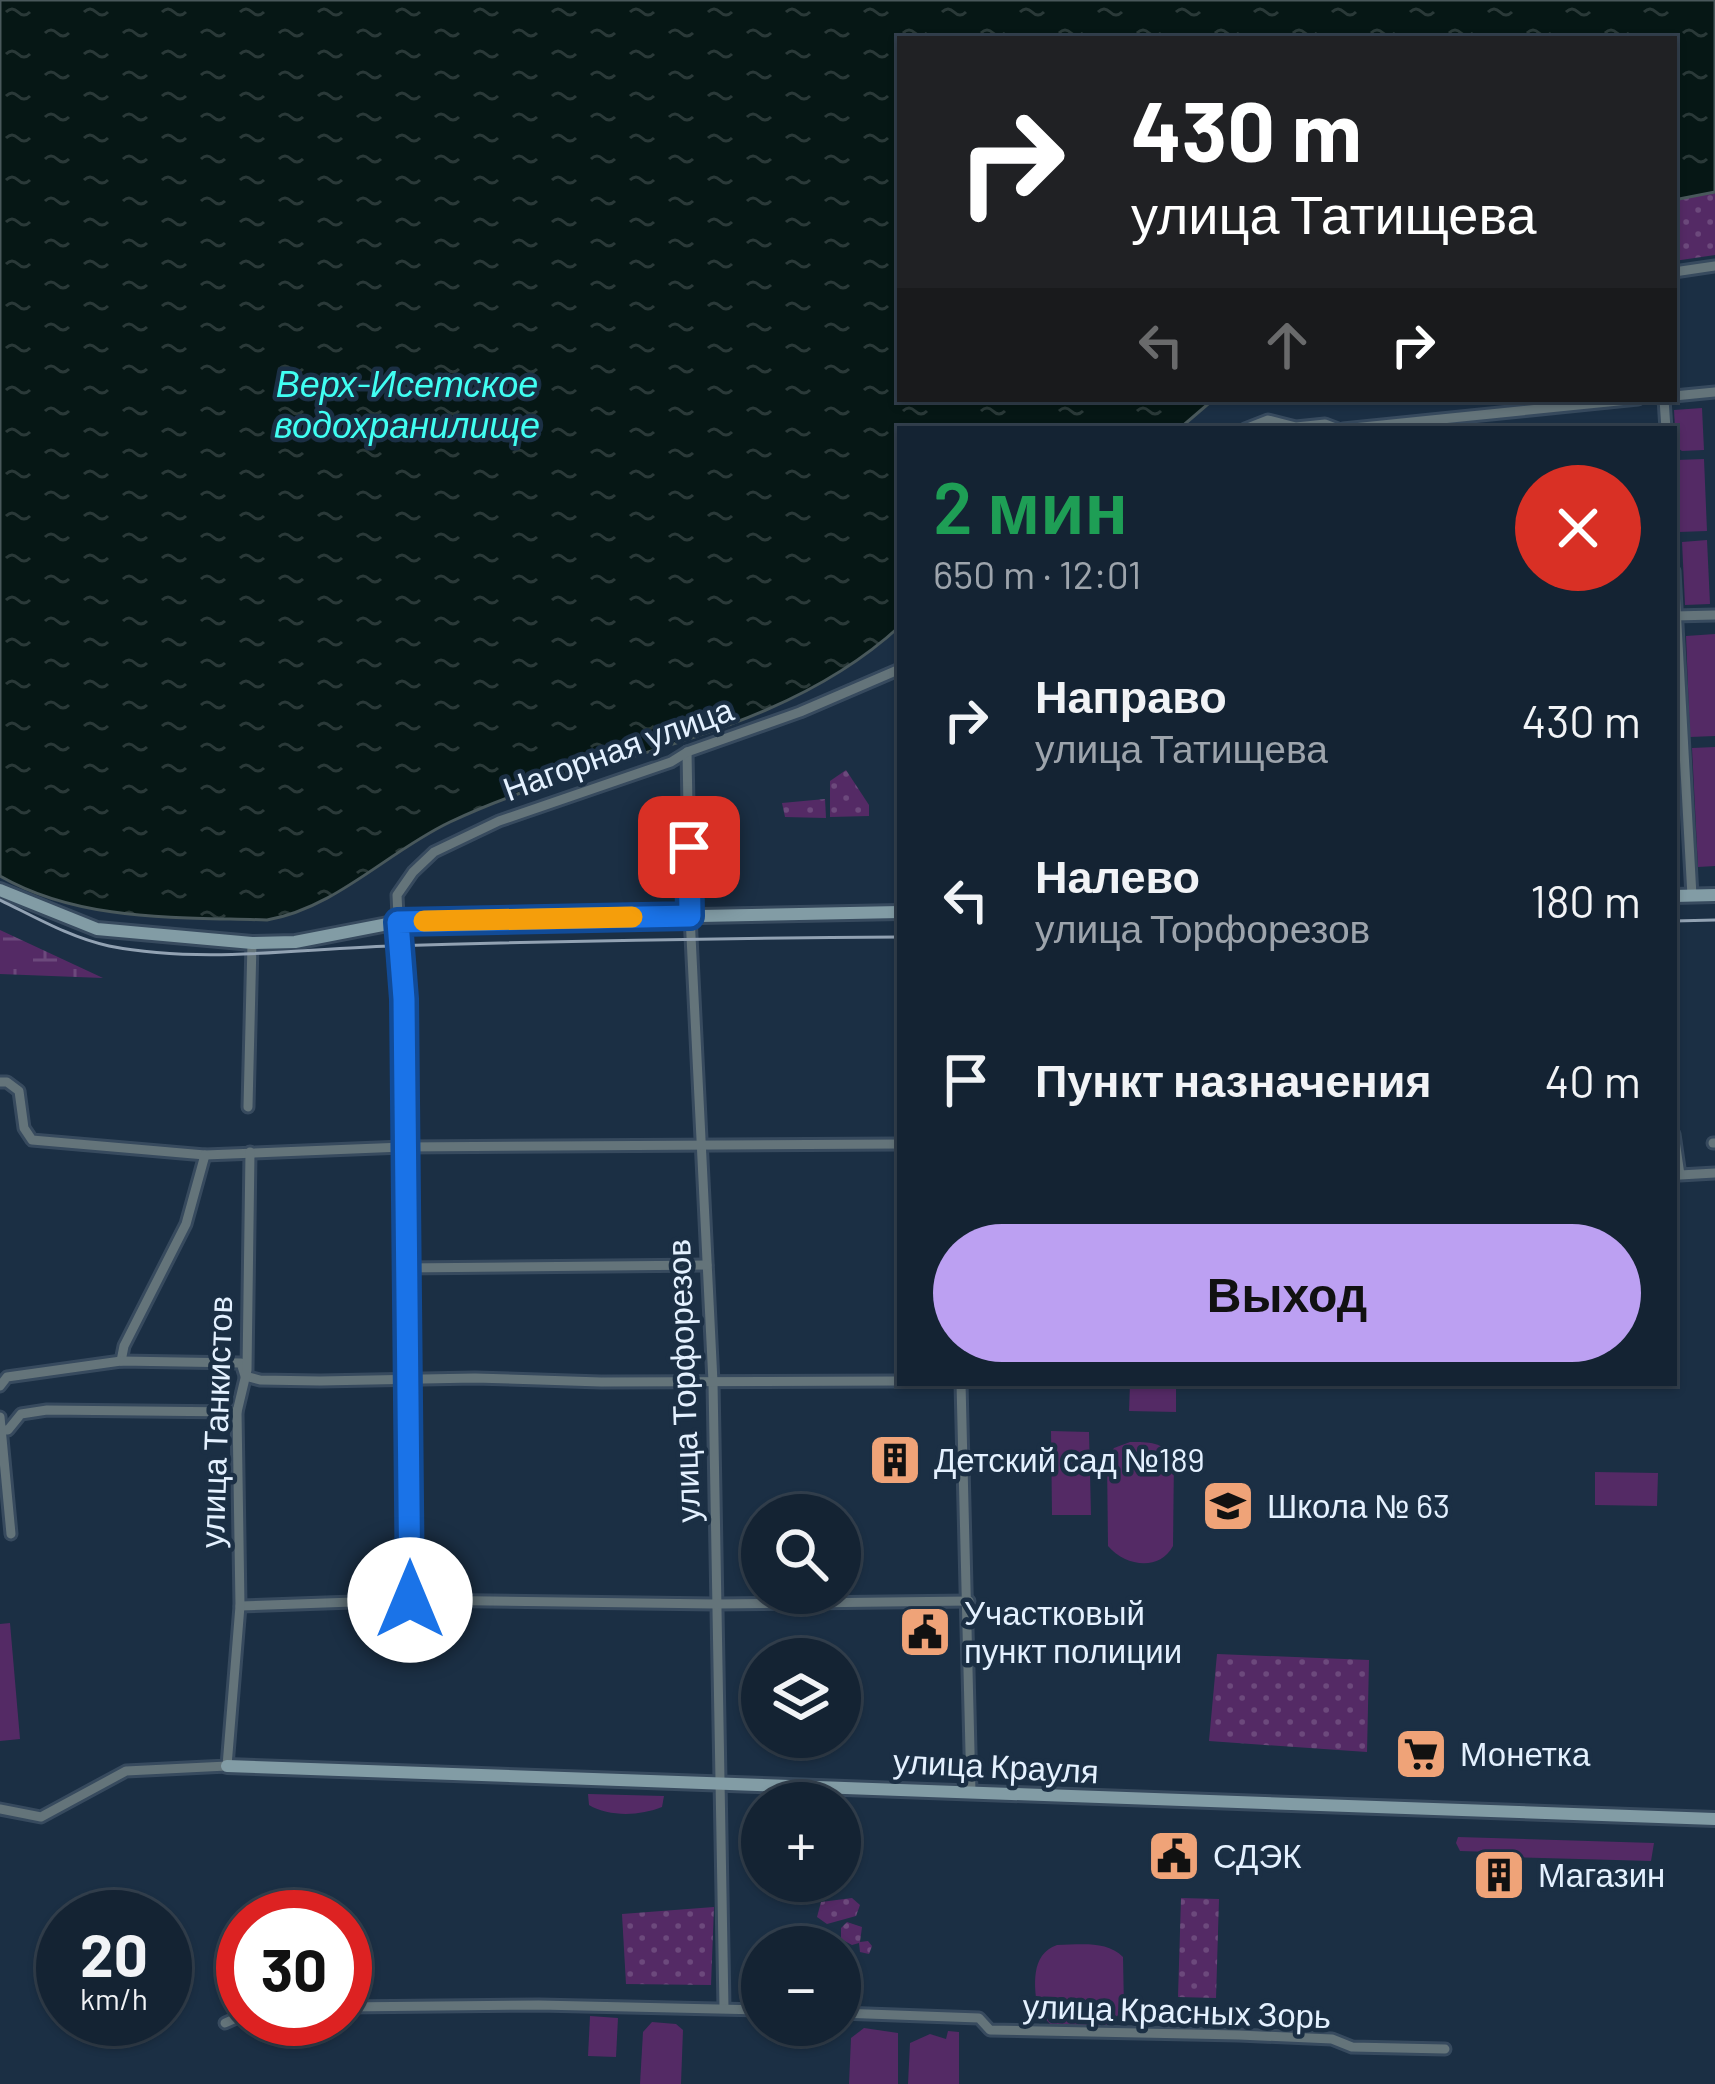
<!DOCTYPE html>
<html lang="ru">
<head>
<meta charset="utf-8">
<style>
	body { margin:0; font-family:Barlow,sans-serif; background:#1d2b3b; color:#f1f3f6; height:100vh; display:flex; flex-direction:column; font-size:45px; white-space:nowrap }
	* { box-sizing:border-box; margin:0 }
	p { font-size:39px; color:#9da4ac }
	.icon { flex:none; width:66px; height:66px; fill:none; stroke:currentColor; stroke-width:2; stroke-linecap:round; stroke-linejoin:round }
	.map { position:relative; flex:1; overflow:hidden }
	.details { position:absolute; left:897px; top:426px; width:780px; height:960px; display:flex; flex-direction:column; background:#142333; border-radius:0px; box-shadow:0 3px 9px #0004,0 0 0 3px #33404e }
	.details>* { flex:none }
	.top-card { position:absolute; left:897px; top:36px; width:780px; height:366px; border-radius:0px; box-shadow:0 3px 9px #0004,0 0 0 3px #33404e; background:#202124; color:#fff; overflow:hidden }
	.tools { position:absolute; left:741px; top:1494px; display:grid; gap:24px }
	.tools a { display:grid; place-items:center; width:120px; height:120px; border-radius:50%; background:#142333; box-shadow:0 3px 9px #0004,0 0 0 3px #33404e; font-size:60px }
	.speed { position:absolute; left:36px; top:1890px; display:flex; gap:24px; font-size:60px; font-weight:700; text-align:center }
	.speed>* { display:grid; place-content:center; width:156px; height:156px; border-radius:50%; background:#142333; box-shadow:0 3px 9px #0004,0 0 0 3px #33404e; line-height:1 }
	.speed small { font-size:30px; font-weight:400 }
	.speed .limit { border:18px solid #d22; background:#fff; color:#111 }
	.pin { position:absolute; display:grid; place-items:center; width:102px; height:102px; color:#fff; margin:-51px; border-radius:24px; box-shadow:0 6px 18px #0006 }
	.me { position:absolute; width:132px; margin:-66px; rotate:0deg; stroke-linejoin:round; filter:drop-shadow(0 0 9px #0008) }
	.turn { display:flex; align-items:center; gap:42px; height:252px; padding:0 36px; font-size:54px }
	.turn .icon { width:156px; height:156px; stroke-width:2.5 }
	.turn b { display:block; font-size:84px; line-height:102px }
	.lanes { display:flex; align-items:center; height:114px; padding:0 36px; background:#0003; justify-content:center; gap:60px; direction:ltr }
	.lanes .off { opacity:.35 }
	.round { display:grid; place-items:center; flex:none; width:126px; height:126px; border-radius:63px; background:#1d2b3b }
	.summary { display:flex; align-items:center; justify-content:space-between; height:204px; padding:0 36px }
	h1 { font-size:72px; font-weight:600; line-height:90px; color:#1e9e55 }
	.action { display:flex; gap:24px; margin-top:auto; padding:24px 36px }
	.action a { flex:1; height:138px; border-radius:72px; background:#bca0f2; color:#111; font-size:48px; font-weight:600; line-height:138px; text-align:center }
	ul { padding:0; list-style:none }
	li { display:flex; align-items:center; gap:36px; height:180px; padding:0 36px }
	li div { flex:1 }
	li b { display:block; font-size:45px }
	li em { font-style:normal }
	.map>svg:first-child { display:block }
</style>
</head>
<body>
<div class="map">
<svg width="1715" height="2084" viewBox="0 0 1715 2084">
	<defs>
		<pattern id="wetland-marsh" width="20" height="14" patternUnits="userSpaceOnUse" patternTransform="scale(3)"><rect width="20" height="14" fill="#542a65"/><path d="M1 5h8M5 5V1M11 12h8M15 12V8" fill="none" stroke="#6c497c"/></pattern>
		<pattern id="park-dots" width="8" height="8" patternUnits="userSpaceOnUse" patternTransform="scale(3)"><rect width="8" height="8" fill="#542a65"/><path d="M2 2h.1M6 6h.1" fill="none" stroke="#6c497c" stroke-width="1.8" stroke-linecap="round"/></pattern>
		<pattern id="water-ripples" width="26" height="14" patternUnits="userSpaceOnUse" patternTransform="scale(3)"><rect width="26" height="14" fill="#061715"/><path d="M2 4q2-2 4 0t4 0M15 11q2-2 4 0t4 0" fill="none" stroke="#2a3938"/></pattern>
	</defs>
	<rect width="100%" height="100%" fill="#1b2f44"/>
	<g fill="#542a65">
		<path d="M1702,408L1704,450L1682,451L1676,447L1674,410Z"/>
		<path d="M1704,459L1707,531L1679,532L1676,460Z"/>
		<path d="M1707,540L1710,604L1685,605L1682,542Z"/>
		<path d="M1715,634V736L1690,737L1686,636Z"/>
		<path d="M1715,747V866L1698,867L1692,748Z"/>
		<path d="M1130,1384L1176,1385V1412L1129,1411Z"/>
		<path d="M1051,1431L1089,1432L1091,1515H1052Z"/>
		<path d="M1130,1442C1149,1442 1163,1442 1174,1458L1173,1546C1159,1572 1125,1566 1108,1546L1107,1458L1114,1448Z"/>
		<path d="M1595,1472L1658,1473L1657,1506L1595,1505Z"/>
		<path d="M10,1623L20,1739L0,1741V1624Z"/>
		<path d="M588,1794H589L664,1796L662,1807C640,1816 609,1817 589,1805Z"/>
		<path d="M1458,1837L1654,1843L1651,1861L1503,1857L1493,1852L1460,1851L1456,1843Z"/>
		<path d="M1057,1945C1079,1945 1106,1940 1123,1957L1124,2008L1108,2027L1051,2025L1038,2011C1034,1987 1030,1954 1057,1945Z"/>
		<path d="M590,2016L618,2018L616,2057L588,2056Z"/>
		<path d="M652,2022L676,2024L683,2030L681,2084H640L643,2032Z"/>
		<path d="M864,2028L898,2033V2084H849L851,2038Z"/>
		<path d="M948,2031L959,2032V2084H908L910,2043L930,2034L946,2039Z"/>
	</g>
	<path fill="url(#wetland-marsh)" d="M0,930L103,978L0,974Z"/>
	<g fill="url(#park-dots)">
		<path d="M1715,193V255L1674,261V199Z"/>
		<path d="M846,770L869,805V816L830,817V781Z"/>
		<path d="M825,799L826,818L785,817L782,803Z"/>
		<path d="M1217,1654L1369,1660L1367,1752L1209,1741Z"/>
		<path d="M852,1898L860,1905L856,1916L827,1924L817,1917L821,1902Z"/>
		<path d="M1181,1898L1219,1899L1216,1998L1178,1997Z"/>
		<path d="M714,1907L711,1985L626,1984L622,1914Z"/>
		<path d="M847,1922L862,1927L860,1942L868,1941L872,1946L869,1954L860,1952L859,1943L852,1945L841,1939V1928Z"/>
	</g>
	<path fill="url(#water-ripples)" stroke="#49585b" stroke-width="3" d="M0,0H1715V192L1674,200V39H900V399H1214L1179,429H900V626C775,741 599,751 450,822C387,852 336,908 267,920C178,917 80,922 0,876Z"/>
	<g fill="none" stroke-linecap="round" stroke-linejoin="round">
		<g stroke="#374a5e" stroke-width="15">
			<g id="street">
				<path d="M1674,272L1715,266"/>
				<path d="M1674,396L1715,392"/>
				<path d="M1664,399L1666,429"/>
				<path d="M1245,429L1268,420L1296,427L1325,424L1338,429"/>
				<path d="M1343,429L1638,399"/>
				<path d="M1674,571L1692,896"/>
				<path d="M1674,616L1715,615"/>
				<path d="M687,752L690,916L713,1382L724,2008"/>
				<path d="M0,1082H7L19,1091L24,1128L32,1140L205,1155L403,1147L900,1144"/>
				<path d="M248,1107L252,943"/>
				<path d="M1674,1134L1680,1175L1715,1173"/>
				<path d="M1713,1143H1715"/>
				<path d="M403,1268L707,1265"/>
				<path d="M121,1361L124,1346L186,1224L205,1155"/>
				<path d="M961,1383L971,1792"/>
				<path d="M0,1386L7,1377L121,1361L241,1363L245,1376L260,1380L320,1381L475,1378L601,1382L900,1381"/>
				<path d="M0,1417L11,1534"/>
				<path d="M1,1430H8L21,1414L47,1410L237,1412"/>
				<path d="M410,1600L404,1043L397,895L413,872L434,852L499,821L671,762L687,752L800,712L900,669"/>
				<path d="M240,1606L410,1600L716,1604L969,1601"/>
				<path d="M0,1809L41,1817L126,1771L227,1766L240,1606L237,1412L247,1370L250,1152"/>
				<path d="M345,2007L539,2005L762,2010"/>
				<path d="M840,2013L979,2018L990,2030L1239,2035L1332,2039L1352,2047L1445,2049"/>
				<path d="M225,2023L243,2015"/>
			</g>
		</g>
		<g stroke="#374a5e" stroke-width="18">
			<g id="secondary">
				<path d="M0,890L97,929L252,943L295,942L398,922L900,912"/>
				<path d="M1674,896L1715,895"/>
				<path d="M227,1766L1715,1819"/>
			</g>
		</g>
		<use href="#street" stroke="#64747a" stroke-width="9"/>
		<use href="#secondary" stroke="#829ca5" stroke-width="12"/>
		<g stroke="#92a2b3" stroke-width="3">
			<path d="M0,900C35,917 71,938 109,946C201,964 298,949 390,946C560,941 730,938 900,937"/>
			<path d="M1674,921L1715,920"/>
		</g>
	</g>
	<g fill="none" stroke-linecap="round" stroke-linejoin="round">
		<g stroke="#114b97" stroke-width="30">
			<path id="route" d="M410,1600L404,999L398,922L690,916L689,847"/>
		</g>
		<use href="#route" stroke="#1a73e8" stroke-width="21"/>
		<path stroke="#f59e0b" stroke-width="21" d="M424,921L632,917"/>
	</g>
	<defs>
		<g id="building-square" transform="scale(2.7)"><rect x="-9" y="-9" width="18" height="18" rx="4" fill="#efa378" stroke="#1b2f44"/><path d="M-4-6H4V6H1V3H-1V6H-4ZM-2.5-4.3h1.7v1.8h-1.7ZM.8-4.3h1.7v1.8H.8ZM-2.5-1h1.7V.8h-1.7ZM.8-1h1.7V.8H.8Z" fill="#111"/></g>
		<g id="school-square" transform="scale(2.7)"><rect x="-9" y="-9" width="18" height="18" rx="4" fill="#efa378" stroke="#1b2f44"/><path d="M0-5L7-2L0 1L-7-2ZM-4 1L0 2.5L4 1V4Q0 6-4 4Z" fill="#111"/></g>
		<g id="civic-square" transform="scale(2.7)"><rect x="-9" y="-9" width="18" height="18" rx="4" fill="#efa378" stroke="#1b2f44"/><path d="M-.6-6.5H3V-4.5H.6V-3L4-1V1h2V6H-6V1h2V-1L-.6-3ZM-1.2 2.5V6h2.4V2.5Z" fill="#111"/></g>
		<g id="supermarket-square" transform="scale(2.7)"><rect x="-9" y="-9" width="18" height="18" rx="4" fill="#efa378" stroke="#1b2f44"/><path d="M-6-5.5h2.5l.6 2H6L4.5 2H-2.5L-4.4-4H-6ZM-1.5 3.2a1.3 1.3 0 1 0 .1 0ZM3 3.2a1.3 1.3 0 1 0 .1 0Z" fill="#111"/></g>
	</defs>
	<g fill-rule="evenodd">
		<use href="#building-square" x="895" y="1460"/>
		<use href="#school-square" x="1228" y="1506"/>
		<use href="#civic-square" x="925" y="1632"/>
		<use href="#supermarket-square" x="1421" y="1754"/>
		<use href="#civic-square" x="1174" y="1856"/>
		<use href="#building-square" x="1499" y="1875"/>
	</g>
	<g text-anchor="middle" stroke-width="9" stroke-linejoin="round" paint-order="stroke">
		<g font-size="33" fill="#e4f1ff" stroke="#1b2f44">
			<text transform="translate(618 749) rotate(-20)" y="12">Нагорная улица</text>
			<text transform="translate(683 1381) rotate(-92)" y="12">улица Торфорезов</text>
			<text transform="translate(216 1422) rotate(-88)" y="12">улица Танкистов</text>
			<text transform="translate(996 1766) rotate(3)" y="12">улица Крауля</text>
			<text transform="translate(1177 2011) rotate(2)" y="12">улица Красных Зорь</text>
		</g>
		<g font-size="33" fill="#e4f1ff" stroke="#1b2f44" text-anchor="start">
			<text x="934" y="1472">Детский сад №189</text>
			<text x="1267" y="1518">Школа № 63</text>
			<text x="964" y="1625">Участковый<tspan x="964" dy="38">пункт полиции</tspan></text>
			<text x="1460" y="1766">Монетка</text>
			<text x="1213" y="1868">СДЭК</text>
			<text x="1538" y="1887">Магазин</text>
		</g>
		<g font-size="36" font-style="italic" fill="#41fff3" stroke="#1b2f44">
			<text x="407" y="397">Верх-Исетское<tspan x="407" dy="41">водохранилище</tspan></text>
		</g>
	</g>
</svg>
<div class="tools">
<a><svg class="icon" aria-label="search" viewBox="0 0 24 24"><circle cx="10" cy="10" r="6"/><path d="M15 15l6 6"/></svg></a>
<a><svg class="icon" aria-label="layers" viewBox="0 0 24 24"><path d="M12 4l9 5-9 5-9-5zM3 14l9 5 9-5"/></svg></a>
<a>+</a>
<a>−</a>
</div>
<div class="speed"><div>20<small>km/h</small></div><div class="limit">30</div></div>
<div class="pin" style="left:689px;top:847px;background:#d93025"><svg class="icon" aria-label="arrive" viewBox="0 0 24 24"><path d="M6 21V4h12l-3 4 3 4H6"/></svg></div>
<svg class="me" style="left:410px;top:1600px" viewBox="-20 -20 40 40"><circle r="19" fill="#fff"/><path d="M0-13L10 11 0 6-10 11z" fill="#1a73e8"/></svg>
<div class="top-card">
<div class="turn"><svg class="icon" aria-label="right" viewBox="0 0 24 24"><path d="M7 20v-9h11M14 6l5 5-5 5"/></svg><div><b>430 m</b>улица Татищева</div></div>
<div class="lanes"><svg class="icon off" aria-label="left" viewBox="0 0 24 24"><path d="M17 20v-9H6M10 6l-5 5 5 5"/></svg><svg class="icon off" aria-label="ahead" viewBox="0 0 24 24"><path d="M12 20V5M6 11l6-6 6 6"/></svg><svg class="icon" aria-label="right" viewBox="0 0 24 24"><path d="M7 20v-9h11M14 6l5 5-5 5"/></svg></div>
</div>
<section class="details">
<div class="summary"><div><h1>2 мин</h1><p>650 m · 12:01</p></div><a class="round" style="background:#d93025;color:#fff"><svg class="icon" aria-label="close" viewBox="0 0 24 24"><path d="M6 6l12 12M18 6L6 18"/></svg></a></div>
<ul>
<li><svg class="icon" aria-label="right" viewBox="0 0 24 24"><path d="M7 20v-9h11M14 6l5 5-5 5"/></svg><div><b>Направо</b><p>улица Татищева</p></div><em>430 m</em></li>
<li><svg class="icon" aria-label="left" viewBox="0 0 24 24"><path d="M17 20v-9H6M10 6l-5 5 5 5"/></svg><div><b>Налево</b><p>улица Торфорезов</p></div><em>180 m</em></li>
<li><svg class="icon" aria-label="arrive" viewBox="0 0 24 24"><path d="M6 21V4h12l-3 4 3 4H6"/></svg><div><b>Пункт назначения</b></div><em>40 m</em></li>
</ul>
<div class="action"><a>Выход</a></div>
</section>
</div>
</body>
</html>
